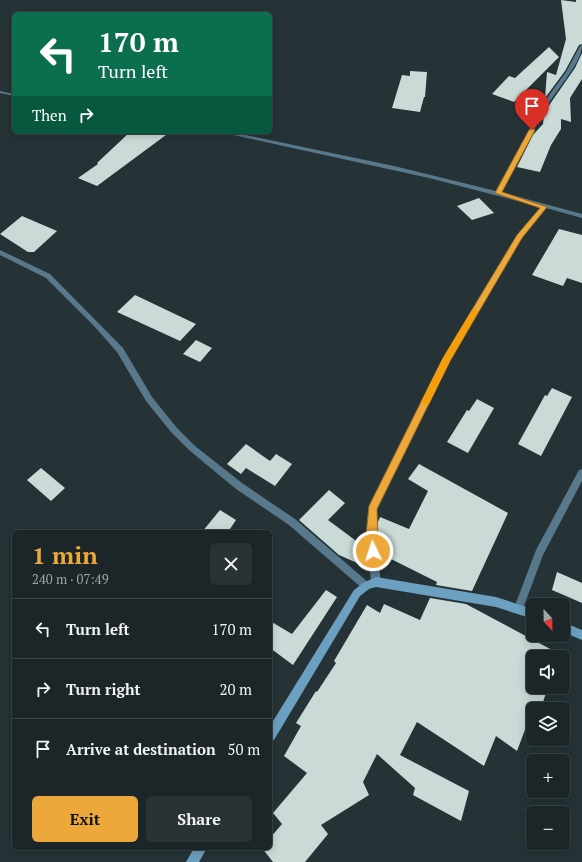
<!DOCTYPE html>
<html lang="en">
<head>
<meta charset="utf-8">
<style>
	body { margin:0; font-family:"PT Serif",serif; background:#293234; color:#f1f3f6; height:100vh; display:flex; flex-direction:column; font-size:15px; white-space:nowrap }
	* { box-sizing:border-box; margin:0 }
	p { font-size:13px; color:#a0a5a8 }
	.icon { flex:none; width:22px; height:22px; fill:none; stroke:currentColor; stroke-width:2; stroke-linecap:round; stroke-linejoin:round }
	.map { position:relative; flex:1; overflow:hidden }
	.sheet { position:absolute; left:12px; top:530px; width:260px; height:320px; display:flex; flex-direction:column; background:#1c2628; border-radius:6px; box-shadow:0 2px 10px #0003,0 0 0 1px #3a4345 }
	.sheet>* { flex:none }
	.hud { position:absolute; left:12px; top:12px; width:260px; height:122px; border-radius:6px; box-shadow:0 2px 10px #0003,0 0 0 1px #3a4345; background:#0b6e4f; color:#fff; overflow:hidden }
	.needle { width:26px; rotate:158deg }
	.controls { position:absolute; left:526px; top:598px; display:grid; gap:8px }
	.controls a { display:grid; place-items:center; width:44px; height:44px; border-radius:6px; background:#1c2628; box-shadow:0 2px 10px #0003,0 0 0 1px #3a4345; font-size:20px }
	.pin { position:absolute; display:grid; place-items:center; width:34px; height:34px; color:#fff; margin:-41px -17px; border-radius:50% 50% 50% 0; rotate:-45deg; box-shadow:0 0 4px #0007 }
	.pin .icon { rotate:45deg }
	.me { position:absolute; width:44px; margin:-22px; rotate:356deg; stroke-linejoin:round; filter:drop-shadow(0 0 3px #0008) }
	.turn { display:flex; align-items:center; gap:14px; height:84px; padding:0 20px; font-size:18px }
	.turn .icon { width:52px; height:52px; stroke-width:2.5 }
	.turn b { display:block; font-size:28px; line-height:34px }
	.then { display:flex; align-items:center; height:38px; padding:0 20px; background:#0003; gap:8px; font-size:15px }
	.round { display:grid; place-items:center; flex:none; width:42px; height:42px; border-radius:6px; background:#293234 }
	.summary { display:flex; align-items:center; justify-content:space-between; height:68px; padding:0 20px }
	h1 { font-size:24px; font-weight:800; line-height:30px; color:#eda83b }
	.cta { display:flex; gap:8px; margin-top:auto; padding:8px 20px }
	.cta a { flex:1; height:46px; border-radius:6px; background:#eda83b; color:#111; font-size:16px; font-weight:800; line-height:46px; text-align:center }
	.cta a+a { background:#293234; color:#f1f3f6 }
	ul { padding:0; list-style:none }
	li { display:flex; align-items:center; gap:12px; height:60px; padding:0 20px; border-top:1px solid #3a4345 }
	li div { flex:1 }
	li b { display:block; font-size:15px }
	li em { font-style:normal }
	.map>svg:first-child { display:block }
</style>
</head>
<body>
<div class="map">
<svg width="582" height="862" viewBox="0 0 582 862">
	<rect width="100%" height="100%" fill="#253336"/>
	<g fill="#c9dad7">
		<path d="M561,0L576,2V0H582V44L579,45L565,71L545,98L547,72L556,75L566,39Z"/>
		<path d="M549,47L559,57L514,102L492,94L509,76L515,78Z"/>
		<path d="M582,53V79L570,98L571,122L561,119V129L551,145L540,172L517,167L533,135L543,124L544,115L550,104L575,68Z"/>
		<path d="M410,71L427,72L425,97H424L420,112L392,108L402,75L410,76Z"/>
		<path d="M130,132H170L97,186L78,178L98,164L97,163Z"/>
		<path d="M479,198L494,213L472,220L457,206Z"/>
		<path d="M22,216L57,231L34,252H28L0,234Z"/>
		<path d="M559,229L582,235V283L567,278L563,286L532,275Z"/>
		<path d="M135,295L196,324L180,341L117,312Z"/>
		<path d="M196,340L212,348L200,362L183,354Z"/>
		<path d="M552,388L572,397L541,456L518,444L545,395L547,396Z"/>
		<path d="M477,399L494,408L468,453L447,442L467,410L469,411Z"/>
		<path d="M246,444L270,461L276,454L292,464L275,486L246,468L241,474L227,464Z"/>
		<path d="M419,464L508,513L472,591L436,585L437,582L379,553L377,535L378,522L380,517L409,529L428,491L408,479Z"/>
		<path d="M41,468L65,488L51,501L27,480Z"/>
		<path d="M329,490L345,503L328,520L367,549V558L364,566L339,555L299,520Z"/>
		<path d="M220,510L236,520L228,532H202Z"/>
		<path d="M557,572L582,583V603L552,590Z"/>
		<path d="M326,590L337,597L293,665L270,648V621L292,634Z"/>
		<path d="M430,598L466,604L554,651L552,657H533V687H548L541,708L542,709H533V731L526,727L517,751L496,736L484,766L417,722L400,755L469,791L461,821L413,795L415,788L377,754L363,782L369,795L321,825L328,834L305,862H273L262,848H270V838L282,824L273,813L307,773L284,756L301,726L296,723L316,691L317,692L336,663L334,661L367,605L380,613L384,604L420,620Z"/>
	</g>
	<g fill="none" stroke-linecap="round" stroke-linejoin="round">
		<g fill="#58788c" fill-rule="evenodd">
			<path d="M582,45C582,62 558,88 549,103C532,132 517,163 501,192L582,214V218L546,208L521,237L449,361L377,509L375,535L381,582L379,585L376,587L373,585L371,582L367,535L369,509L443,358L517,235L541,207L429,178L220,132H231L394,166L496,191L544,102L566,72L580,46Z"/>
			<path d="M0,91L14,94V96L0,93Z"/>
			<path d="M0,250L50,274L123,348L152,397L177,428L195,446L242,483L295,519L369,583L371,586L369,589L366,591L363,589L289,525L236,489L189,450L171,432L146,401L117,352L94,326L46,278L0,255Z"/>
			<path d="M582,469V481L543,555L522,611L519,613L516,611L514,608L536,550L579,470Z"/>
		</g>
		<g fill="#6ca0c0" fill-rule="evenodd">
			<path d="M376,577L496,597L533,609V619L496,607L376,587L369,589L360,596L274,740L270,741V726L354,590L363,583Z"/>
			<path d="M563,622L582,630V640L563,632Z"/>
			<path d="M194,848H207L199,862H186Z"/>
		</g>
	</g>
	<path fill="#eda83b" stroke="#9a6d26" d="M532,128L535,130L502,192L547,207L522,238L450,361L377,509C377,517 379,550 377,554L373,556L369,554L366,535L369,506L443,358L517,235L540,208L495,193L529,130Z"/>
	<path fill="#f59e0b" d="M475,309L478,312L450,361L429,404H423L421,402L443,358L472,310Z"/>
</svg>
<div class="controls">
<a><svg class="needle" viewBox="-14 -14 28 28"><path d="M0-13l5 13h-10z" fill="#e53935"/><path d="M0 13l5-13h-10z" fill="#a0a5a8"/></svg></a>
<a><svg class="icon" aria-label="sound" viewBox="0 0 24 24"><path d="M4 9h4l5-4v14l-5-4H4zM17 9q2 3 0 6"/></svg></a>
<a><svg class="icon" aria-label="layers" viewBox="0 0 24 24"><path d="M12 4l9 5-9 5-9-5zM3 14l9 5 9-5"/></svg></a>
<a>+</a>
<a>−</a>
</div>
<div class="pin" style="left:532px;top:130px;background:#d93025"><svg class="icon" aria-label="arrive" viewBox="0 0 24 24"><path d="M6 21V4h12l-3 4 3 4H6"/></svg></div>
<svg class="me" style="left:373px;top:551px" viewBox="-20 -20 40 40"><circle r="17" fill="#eda83b" stroke="#fff" stroke-width="3"/><path d="M0-11L8 9 0 5-8 9z" fill="#fff"/></svg>
<div class="hud">
<div class="turn"><svg class="icon" aria-label="left" viewBox="0 0 24 24"><path d="M17 20v-9H6M10 6l-5 5 5 5"/></svg><div><b>170 m</b>Turn left</div></div>
<div class="then">Then<svg class="icon" aria-label="right" viewBox="0 0 24 24"><path d="M7 20v-9h11M14 6l5 5-5 5"/></svg></div>
</div>
<section class="sheet">
<div class="summary"><div><h1>1 min</h1><p>240 m · 07:49</p></div><a class="round"><svg class="icon" aria-label="close" viewBox="0 0 24 24"><path d="M6 6l12 12M18 6L6 18"/></svg></a></div>
<ul>
<li><svg class="icon" aria-label="left" viewBox="0 0 24 24"><path d="M17 20v-9H6M10 6l-5 5 5 5"/></svg><div><b>Turn left</b></div><em>170 m</em></li>
<li><svg class="icon" aria-label="right" viewBox="0 0 24 24"><path d="M7 20v-9h11M14 6l5 5-5 5"/></svg><div><b>Turn right</b></div><em>20 m</em></li>
<li><svg class="icon" aria-label="arrive" viewBox="0 0 24 24"><path d="M6 21V4h12l-3 4 3 4H6"/></svg><div><b>Arrive at destination</b></div><em>50 m</em></li>
</ul>
<div class="cta"><a>Exit</a><a>Share</a></div>
</section>
</div>
</body>
</html>
